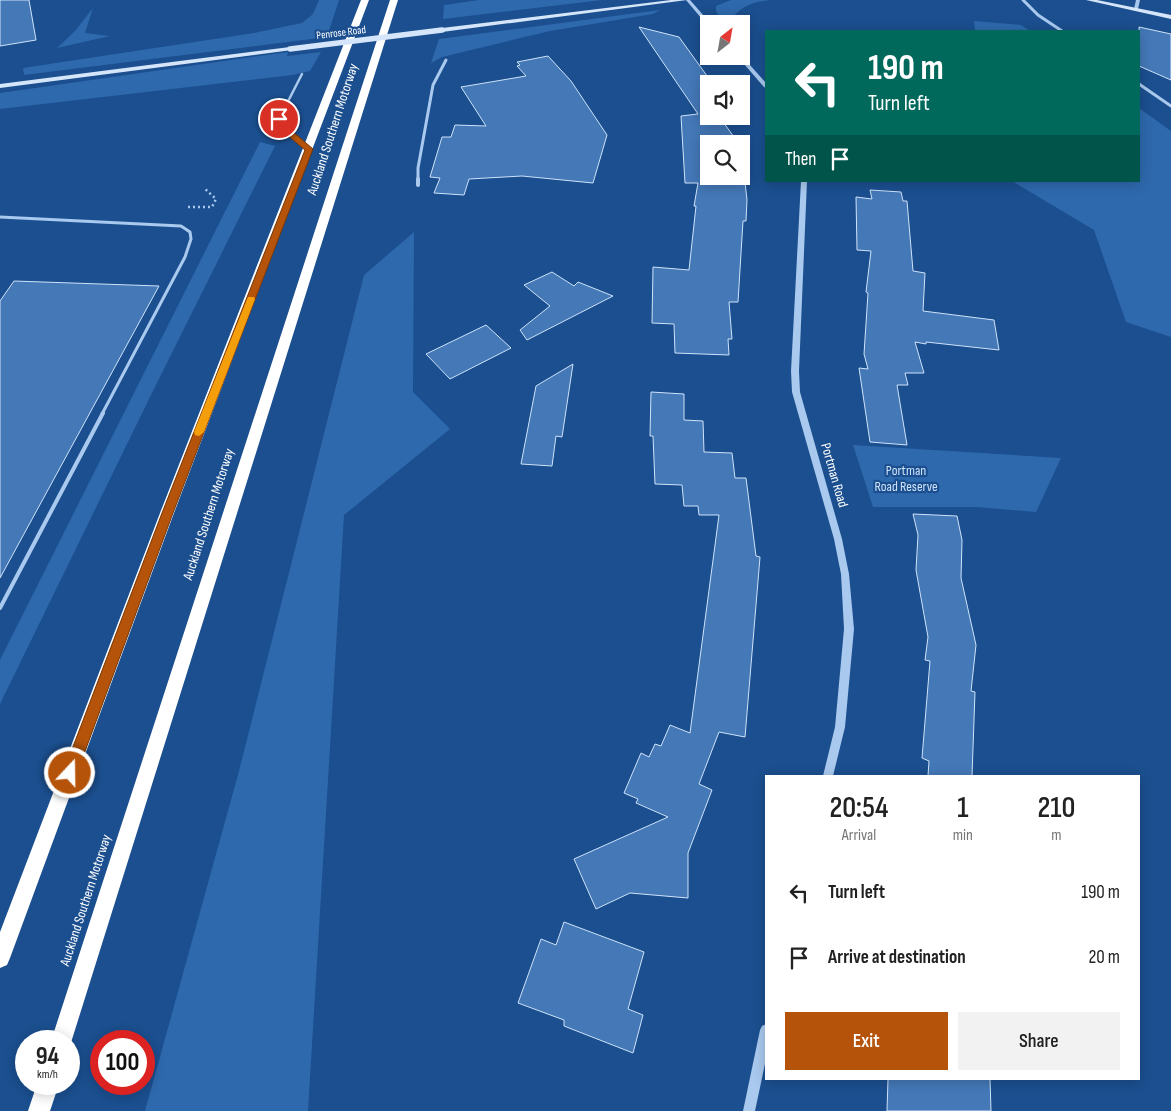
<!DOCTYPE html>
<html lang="en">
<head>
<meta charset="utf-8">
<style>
	body { margin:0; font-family:"Sofia Sans Condensed",sans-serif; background:#f2f2f2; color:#222; height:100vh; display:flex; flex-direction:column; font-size:19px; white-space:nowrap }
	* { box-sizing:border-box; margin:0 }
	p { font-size:16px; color:#767676 }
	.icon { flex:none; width:28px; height:28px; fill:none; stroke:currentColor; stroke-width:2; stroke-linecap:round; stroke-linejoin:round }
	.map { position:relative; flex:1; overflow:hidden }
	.sheet { position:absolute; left:765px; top:775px; width:375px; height:305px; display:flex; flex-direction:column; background:#fff; border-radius:0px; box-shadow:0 2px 12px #0003 }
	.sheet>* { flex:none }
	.hud { position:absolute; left:765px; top:30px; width:375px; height:152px; border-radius:0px; box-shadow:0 2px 12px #0003; background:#00695c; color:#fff; overflow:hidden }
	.needle { width:32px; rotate:31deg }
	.tools { position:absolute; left:700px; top:15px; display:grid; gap:10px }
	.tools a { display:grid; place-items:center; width:50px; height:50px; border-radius:0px; background:#fff; box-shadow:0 2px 12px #0003; font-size:25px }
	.speed { position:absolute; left:15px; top:1030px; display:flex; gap:10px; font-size:25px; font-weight:700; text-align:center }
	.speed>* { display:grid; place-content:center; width:65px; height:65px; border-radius:50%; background:#fff; box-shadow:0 2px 12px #0003; line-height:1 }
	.speed small { font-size:12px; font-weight:400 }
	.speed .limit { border:8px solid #d22; background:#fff; color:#111 }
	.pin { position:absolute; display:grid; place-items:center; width:42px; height:42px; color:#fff; margin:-21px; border:2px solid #fff; border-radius:50%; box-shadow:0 1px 5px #0007 }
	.me { position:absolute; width:55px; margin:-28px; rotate:21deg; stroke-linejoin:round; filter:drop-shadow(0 0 4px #0008) }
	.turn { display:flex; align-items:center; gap:18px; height:105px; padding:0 20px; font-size:22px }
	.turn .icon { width:65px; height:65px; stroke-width:2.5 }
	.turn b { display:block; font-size:35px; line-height:42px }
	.then { display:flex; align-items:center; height:48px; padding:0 20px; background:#0003; gap:10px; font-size:19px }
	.eta { display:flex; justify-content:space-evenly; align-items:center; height:85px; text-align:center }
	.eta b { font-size:30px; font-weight:600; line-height:35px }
	.cta { display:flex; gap:10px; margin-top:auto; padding:10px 20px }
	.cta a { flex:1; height:58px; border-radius:0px; background:#b45309; color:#fff; font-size:20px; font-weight:600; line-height:58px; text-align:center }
	.cta a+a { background:#f2f2f2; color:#222 }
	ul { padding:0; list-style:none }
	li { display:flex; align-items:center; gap:15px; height:65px; padding:0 20px }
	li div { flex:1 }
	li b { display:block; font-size:19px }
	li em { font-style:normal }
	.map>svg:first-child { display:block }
</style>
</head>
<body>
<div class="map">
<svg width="1171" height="1111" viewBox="0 0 1171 1111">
	<rect width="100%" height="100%" fill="#1b4f8f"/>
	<g fill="#2e69ad">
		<path d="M319,0H339L327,37L24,75L23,68L254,33L302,23L313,14Z"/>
		<path d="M479,0H602L443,19L444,5Z"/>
		<path d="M731,0H771C758,1 743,5 734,16L720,18L716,11V6Z"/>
		<path d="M93,8L85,33L110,36L57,48L75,31Z"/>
		<path d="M660,10L653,14L550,31L442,57L431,63L439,39Z"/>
		<path d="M974,21L1021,25L1030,31H975Z"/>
		<path d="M288,52L287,56L321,52L310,71L292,75L0,109V93Z"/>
		<path d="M1139,108L1171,131V337L1126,322L1094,230L1012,181H1139Z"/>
		<path d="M260,142L275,146L151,395L0,704V660Z"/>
		<path d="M414,232L413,392L450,429L344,515L308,1111H145L239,771L364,275Z"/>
		<path d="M853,445L1061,458L1036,512L976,507H873Z"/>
	</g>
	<g fill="#4478b7" stroke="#cfe3fa">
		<path d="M0,0H29L36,40L0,46Z"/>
		<path d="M639,27L679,37L710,80H706L709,84V116L733,118L721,119L739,144H709V176H741V147L747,200L746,221H743L738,302H729L732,339H728L729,355L675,353L674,324L652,323L653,267L689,270L696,206H694L698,183H685L681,116L698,114Z"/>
		<path d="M1139,27L1171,34V80L1139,66Z"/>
		<path d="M548,56L571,81L607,135L593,183L522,176L469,179L464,195L434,193L440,178L430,177L442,137H451L455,125L486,126L461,87L526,76L517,66L520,65L517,62Z"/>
		<path d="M870,190L901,192L903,201H907L913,271L925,273L923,311L994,320L999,350L926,342V344L915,342L924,373H905L908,385H897L907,445L870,442L859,368L868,369L864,354L868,293L866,292L871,251L857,250L856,197L872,199Z"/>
		<path d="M552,272L574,286L578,282L613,296L527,340L520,330L550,306L524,285Z"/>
		<path d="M14,281L159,286L0,578V301Z"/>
		<path d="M486,325L511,348L450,379L426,354Z"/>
		<path d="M573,364L562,437L556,436L552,466L521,464L536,386Z"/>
		<path d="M651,392L684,394V420L703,421L704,452L732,453L735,478H746L756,556L760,557L745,737L719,732L699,784L712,790L688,853V898L630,893L596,909L574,859L668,817L636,803L638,799L624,793L641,753L649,757L655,744L661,746L670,725L690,733L719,515H699L698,506H684L682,485L655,484L653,436H650Z"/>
		<path d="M913,514L957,516L962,540L961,578L976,645L971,691L975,692L972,776H928L929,761L922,758L930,661L925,660L928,637L916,570L918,535Z"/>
		<path d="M564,922L644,952L628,1009L643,1015L633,1053L564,1026V1020L518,1003L541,939L556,945Z"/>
		<path d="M888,1079H990L991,1111H887Z"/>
	</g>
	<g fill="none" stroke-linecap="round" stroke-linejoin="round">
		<path stroke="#a9c9ee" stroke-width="2.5" stroke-dasharray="2 3" stroke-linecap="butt" d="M188,207H212L216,199L204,188"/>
		<path stroke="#a9c9ee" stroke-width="2.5" d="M302,74L279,119L282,127L308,148"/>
		<path stroke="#a9c9ee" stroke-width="3" d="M0,217L181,226L190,232L191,239L185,257L102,414"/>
		<path stroke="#a9c9ee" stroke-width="4" d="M0,608L103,413"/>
		<g stroke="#a9c9ee" stroke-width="3">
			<path d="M1023,0L1038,15L1062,31"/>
			<path d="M1139,84L1171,106"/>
			<path d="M418,181V168L433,85L446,60"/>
		</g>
		<path stroke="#a9c9ee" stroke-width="4" d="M418,179V185"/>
		<g fill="#a9c9ee" fill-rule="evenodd">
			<path d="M686,0H690L711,24L707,25Z"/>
			<path d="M1136,0H1140L1138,9L1136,10L1134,9Z"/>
			<path d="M741,55L766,83V88L764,87L737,56Z"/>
			<path d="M801,181H807L799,371L800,392L842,539L849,574L854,629L845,727L833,776H823L835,727L844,629L841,574L834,539L792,392L791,371Z"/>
			<path d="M766,1024V1059L755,1111H743L760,1030L762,1026Z"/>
		</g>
		<g fill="#d6e6fa" fill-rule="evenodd">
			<path d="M671,0H687L442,32L439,30L442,28Z"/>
			<path d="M1086,0H1097L1171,15V19Z"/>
			<path d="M290,47L293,49L292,50L0,88V84Z"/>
		</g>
		<g fill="#fff" fill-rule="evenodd">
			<path d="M361,0H369L174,513L10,958L7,965L0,968V932L160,513Z"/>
			<path d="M390,0H398L69,1049V1041H51Z"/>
			<path d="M37,1084H59L50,1111H28Z"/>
		</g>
		<path stroke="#d6e6fa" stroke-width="5.5" d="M290,49L442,30"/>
	</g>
	<path fill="#b45309" stroke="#753606" d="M276,117H281L285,125L313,149L173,513L77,773L75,777L70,779L65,777L63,773L162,513L305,150L279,128Z"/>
	<path fill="#f59e0b" d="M248,297H254L255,299L204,432L199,436L195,435L194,432Z"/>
	<g text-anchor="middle" stroke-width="4.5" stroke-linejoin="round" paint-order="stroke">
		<g font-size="11" fill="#fff" stroke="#1b4f8f">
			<text transform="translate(341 32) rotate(-7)" y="4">Penrose Road</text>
		</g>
		<g font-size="14" fill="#fff" stroke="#1b4f8f">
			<text transform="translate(332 129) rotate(-72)" y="5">Auckland Southern Motorway</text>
			<text transform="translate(835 475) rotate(74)" y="5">Portman Road</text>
			<text transform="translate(208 514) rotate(-72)" y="5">Auckland Southern Motorway</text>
			<text transform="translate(85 900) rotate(-72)" y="5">Auckland Southern Motorway</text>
		</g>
		<g font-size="14" fill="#cfe3fa" stroke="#1b4f8f">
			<text x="906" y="475">Portman<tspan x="906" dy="16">Road Reserve</tspan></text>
		</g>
	</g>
</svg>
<div class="tools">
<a><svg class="needle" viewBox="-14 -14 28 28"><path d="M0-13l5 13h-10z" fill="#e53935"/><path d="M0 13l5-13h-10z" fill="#767676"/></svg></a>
<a><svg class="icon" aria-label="sound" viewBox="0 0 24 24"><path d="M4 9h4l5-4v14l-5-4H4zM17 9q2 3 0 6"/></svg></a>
<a><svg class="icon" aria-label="search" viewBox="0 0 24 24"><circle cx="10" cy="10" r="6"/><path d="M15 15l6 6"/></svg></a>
</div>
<div class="speed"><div>94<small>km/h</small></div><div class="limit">100</div></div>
<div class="pin" style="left:279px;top:119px;background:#d93025"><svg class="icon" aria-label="arrive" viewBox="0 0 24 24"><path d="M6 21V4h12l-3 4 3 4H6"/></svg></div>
<svg class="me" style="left:70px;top:773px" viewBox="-20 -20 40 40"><circle r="17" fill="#b45309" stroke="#fff" stroke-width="3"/><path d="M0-11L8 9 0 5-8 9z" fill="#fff"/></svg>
<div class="hud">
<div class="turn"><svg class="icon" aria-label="left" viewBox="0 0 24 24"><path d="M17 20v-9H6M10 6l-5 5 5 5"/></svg><div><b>190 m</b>Turn left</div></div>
<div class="then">Then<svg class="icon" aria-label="arrive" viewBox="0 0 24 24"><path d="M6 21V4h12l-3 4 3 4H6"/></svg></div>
</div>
<section class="sheet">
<div class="eta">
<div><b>20:54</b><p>Arrival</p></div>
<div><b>1</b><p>min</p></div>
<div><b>210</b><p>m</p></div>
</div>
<ul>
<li><svg class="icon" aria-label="left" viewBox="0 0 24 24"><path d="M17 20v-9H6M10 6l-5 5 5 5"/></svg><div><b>Turn left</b></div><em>190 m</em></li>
<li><svg class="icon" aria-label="arrive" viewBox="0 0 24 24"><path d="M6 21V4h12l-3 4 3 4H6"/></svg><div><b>Arrive at destination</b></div><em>20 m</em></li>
</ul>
<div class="cta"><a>Exit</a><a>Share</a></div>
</section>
</div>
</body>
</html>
